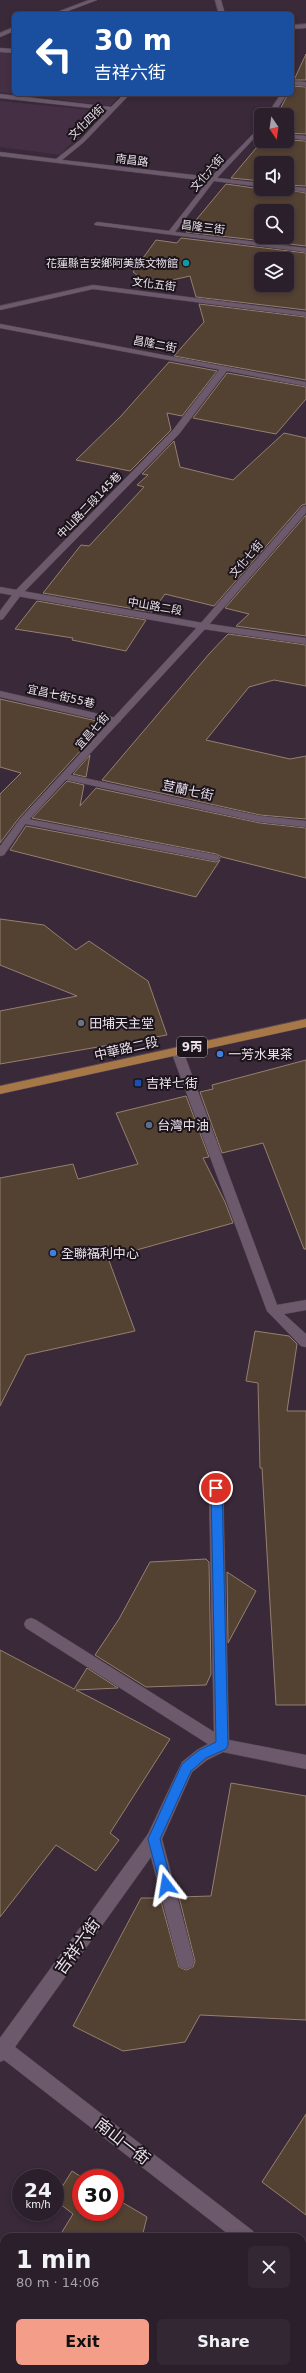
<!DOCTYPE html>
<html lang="en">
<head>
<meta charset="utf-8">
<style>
	body { margin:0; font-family:"DejaVu Sans","Noto Sans TC",sans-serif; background:#332733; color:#f1f3f6; height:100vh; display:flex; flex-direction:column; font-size:15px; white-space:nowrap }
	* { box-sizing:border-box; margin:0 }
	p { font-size:13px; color:#a6a2a9 }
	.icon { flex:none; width:22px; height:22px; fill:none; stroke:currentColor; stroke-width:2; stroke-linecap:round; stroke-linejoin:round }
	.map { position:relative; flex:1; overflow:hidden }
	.details { position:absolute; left:0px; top:2233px; width:306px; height:140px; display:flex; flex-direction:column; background:#2b1f2b; border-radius:12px 12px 0 0; box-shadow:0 2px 6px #0003,0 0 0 1px #473d47 }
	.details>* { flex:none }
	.top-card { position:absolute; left:12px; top:12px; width:282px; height:84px; border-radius:6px; box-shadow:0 2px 6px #0003,0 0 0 1px #473d47; background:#1a4fa0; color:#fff; overflow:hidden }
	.needle { width:26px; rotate:167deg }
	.buttons { position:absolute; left:254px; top:108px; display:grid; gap:8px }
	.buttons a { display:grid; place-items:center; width:40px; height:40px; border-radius:6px; background:#2b1f2b; box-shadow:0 2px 6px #0003,0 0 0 1px #473d47; font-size:20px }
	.speed { position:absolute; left:12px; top:2169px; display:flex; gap:8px; font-size:20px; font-weight:700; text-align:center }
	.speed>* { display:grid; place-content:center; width:52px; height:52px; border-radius:50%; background:#2b1f2b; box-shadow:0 2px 6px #0003,0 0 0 1px #473d47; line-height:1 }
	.speed small { font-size:10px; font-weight:400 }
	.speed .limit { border:6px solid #d22; background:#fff; color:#111 }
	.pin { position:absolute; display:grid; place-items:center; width:34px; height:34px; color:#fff; margin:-17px; border:2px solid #fff; border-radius:50%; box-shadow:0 1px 4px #0007 }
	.me { position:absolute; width:44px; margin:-22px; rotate:346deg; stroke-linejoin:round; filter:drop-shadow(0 0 3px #0008) }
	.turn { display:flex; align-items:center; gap:14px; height:84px; padding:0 16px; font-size:18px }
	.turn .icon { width:52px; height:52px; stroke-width:2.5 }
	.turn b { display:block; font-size:28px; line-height:34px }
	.round { display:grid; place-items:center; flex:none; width:42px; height:42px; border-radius:6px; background:#332733 }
	.headline { display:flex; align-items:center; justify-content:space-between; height:68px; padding:0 16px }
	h1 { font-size:24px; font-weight:600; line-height:30px }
	.primary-button { display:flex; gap:8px; margin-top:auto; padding:8px 16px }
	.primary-button a { flex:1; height:46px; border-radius:6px; background:#f49e89; color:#111; font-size:16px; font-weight:600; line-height:46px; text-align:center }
	.primary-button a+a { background:#332733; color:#f1f3f6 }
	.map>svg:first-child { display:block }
</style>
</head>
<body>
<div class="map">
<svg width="306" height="2373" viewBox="0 0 306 2373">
	<rect width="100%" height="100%" fill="#392939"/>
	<g fill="#442f44">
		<path d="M0,52L14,54V94L0,92Z"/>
		<path d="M15,94H121L110,106Z"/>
		<path d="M0,101L101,111L60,155L0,147Z"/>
	</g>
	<g fill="#534132" stroke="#95806f" fill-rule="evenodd">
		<path d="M306,54V80H294Z"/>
		<path d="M292,86L306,87V134L287,133V115H277L288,94H292Z"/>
		<path d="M287,140L306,141V186L287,185V163H261V181L231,178L262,141Z"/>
		<path d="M226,184L261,189H284L306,193V246L186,232ZM261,211H287V237H261Z"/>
		<path d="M181,238L306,253V310L196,297L190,276L150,285L133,272L156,240L177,243ZM261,259H287V285H261Z"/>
		<path d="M199,304L306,317V380L174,356L204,322Z"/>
		<path d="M169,362L217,371L182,416L167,413L171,430L130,471L76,460L121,416Z"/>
		<path d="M227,373L306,387V399L276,434L193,418Z"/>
		<path d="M284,433L306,438V504L302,505L214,606L165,594L152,612L43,593L81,545L89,546L144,487L137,485L148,475L142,474L174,441L180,467L233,480Z"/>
		<path d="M306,515V636L236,626L249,614L225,608Z"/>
		<path d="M37,601L146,620L126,651L72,640L73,638L15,629Z"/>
		<path d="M228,634L306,645V686L274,680L249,687L206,740L290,759L306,756V819L260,815L102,780L209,654Z"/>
		<path d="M0,699L97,721L94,736L19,818L0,843V794L21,773L0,767Z"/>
		<path d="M90,755L86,777L73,774Z"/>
		<path d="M67,781L84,785L80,806L96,788L260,823L306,828V878L222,857L216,854L32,818Z"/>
		<path d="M26,826L216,862L220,860L196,897L10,850Z"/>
		<path d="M0,919L44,925L76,950L89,941L148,981L167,1035L0,1064V1011L77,996L0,965Z"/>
		<path d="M306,1060V1249H304L263,1143L222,1153L200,1092L213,1089L212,1085Z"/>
		<path d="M186,1096L209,1157L203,1158L225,1202L233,1223L108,1258L135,1331L26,1355L0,1406V1178L73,1164L78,1179L138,1164L116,1113Z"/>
		<path d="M255,1331L289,1336L297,1344L287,1411H306V1705H276L262,1468H260L258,1383L246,1381Z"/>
		<path d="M206,1559L209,1562L211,1674L206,1685L146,1687L95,1655L119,1619L150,1562Z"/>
		<path d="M227,1572L256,1591L228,1643Z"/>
		<path d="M0,1650L74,1689L87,1668L118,1688L76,1690L170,1739L110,1833L119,1840L96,1871L56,1845L0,1917Z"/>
		<path d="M231,1783L306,1796V2020L200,2015L185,2042L123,2051L73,2026L141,1898H160L179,1967L186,1970L193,1967L195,1961L179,1897L211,1896Z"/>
		<path d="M306,2114V2215L262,2182Z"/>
		<path d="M72,2171L83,2178H81V2212H115V2198L147,2217L142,2237H59L73,2214L55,2200V2198Z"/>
	</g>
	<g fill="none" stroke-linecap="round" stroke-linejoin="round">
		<g stroke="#554755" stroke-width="1">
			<g id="service">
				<path d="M222,366L229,368L179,434L21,595L3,619L0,620V611L15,591L173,430Z"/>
				<path d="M0,691L116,718L121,721L116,724L0,697Z"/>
				<path d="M66,774L260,816L306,821V827L260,822L63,779V775Z"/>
				<path d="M23,818L216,855L221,858L216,861L20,823V819Z"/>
				<path d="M177,1047L183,1051L277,1305L306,1300V1310L284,1314L306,1334V1347L301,1346L267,1311L171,1051Z"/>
			</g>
		</g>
		<g stroke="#554755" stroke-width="1">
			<g id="minor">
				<path d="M89,0H97L60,14H52Z"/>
				<path d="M215,0H221L225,14H219Z"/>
				<path d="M306,24V28L292,29V25Z"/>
				<path d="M14,27V31L0,37V33Z"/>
				<path d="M0,48L14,49V53L0,52Z"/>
				<path d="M292,81L306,82V86L292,85Z"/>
				<path d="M0,94L111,107L124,94H130L84,142L62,160L211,177L261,126V131L217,178L261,183V187L214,181L175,232L306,248V252L95,225L94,224L97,222L169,231L208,181L0,156V152L56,159L80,140L108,110L0,98Z"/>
				<path d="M281,94H287L273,115H267Z"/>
				<path d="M287,134L306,136V140L287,138Z"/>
				<path d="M287,186L306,188V192L285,189H287Z"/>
				<path d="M93,285L306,312V316L93,289L0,310V306Z"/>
				<path d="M0,324L306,382V386L0,328Z"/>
				<path d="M303,506H306V513L206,628L26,823L4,855L0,856V846L20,819L200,624Z"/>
				<path d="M216,1482L221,1484L223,1488L229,1740L306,1755V1769L223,1752L207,1760L192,1772L162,1839L194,1961L192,1967L186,1969L180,1967L178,1961L151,1857L15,2047L253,2231L256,2237H232L4,2060L0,2062V2038L148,1834L182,1762L197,1750L208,1744L26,1628L24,1624L26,1620L31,1618L36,1620L214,1732L209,1488L211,1484Z"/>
				<path d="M302,2271L306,2272V2292L302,2291Z"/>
			</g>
		</g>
		<g stroke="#554755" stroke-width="1">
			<path id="tertiary" d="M0,587L203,623L306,638V644L203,629L0,593Z"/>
		</g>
		<g stroke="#554755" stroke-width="1">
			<path id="primary" d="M306,1019V1027L0,1094V1086Z"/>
		</g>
		<use href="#service" fill="#6c5a6c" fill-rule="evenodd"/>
		<use href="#minor" fill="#6c5a6c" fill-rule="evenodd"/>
		<use href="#tertiary" fill="#6c5a6c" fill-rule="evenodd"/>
		<use href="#primary" fill="#a77847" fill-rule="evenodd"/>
	</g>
	<path fill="#1a73e8" stroke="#114b97" d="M216,1483L222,1488L228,1745L226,1749L206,1758L191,1771L160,1839L172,1885L171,1889L166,1891L162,1889L160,1885L148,1839L182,1764L198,1751L216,1742L211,1488Z"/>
	<circle fill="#0f9aa8" stroke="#1b141b" stroke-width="1.5" cx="186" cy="263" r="4"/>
	<circle fill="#6b7280" stroke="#1b141b" stroke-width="1.5" cx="81" cy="1023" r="4"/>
	<g fill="#3f7fe0" stroke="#1b141b" stroke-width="1.5">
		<circle cx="220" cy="1054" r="4"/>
		<circle cx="53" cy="1253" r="4"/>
	</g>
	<rect fill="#1a4fb4" stroke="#1b141b" stroke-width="1.5" x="134" y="1079" width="8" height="8" rx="2"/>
	<circle fill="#5c6f8a" stroke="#1b141b" stroke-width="1.5" cx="149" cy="1125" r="4"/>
	<g text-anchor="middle" stroke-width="4" stroke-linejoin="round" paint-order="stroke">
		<g font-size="11" fill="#ece1ec" stroke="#1b141b">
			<text transform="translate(86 122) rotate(-44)" y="4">文化四街</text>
			<text transform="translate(132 160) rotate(7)" y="4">南昌路</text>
			<text transform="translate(207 173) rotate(-49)" y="4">文化六街</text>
			<text transform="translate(203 227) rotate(7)" y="4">昌隆三街</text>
			<text transform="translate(154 284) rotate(7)" y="4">文化五街</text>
			<text transform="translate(155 344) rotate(11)" y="4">昌隆二街</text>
			<text transform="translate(89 505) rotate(-46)" y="4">中山路二段145巷</text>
			<text transform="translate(246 559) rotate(-49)" y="4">文化七街</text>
			<text transform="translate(155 606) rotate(10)" y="4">中山路二段</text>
			<text transform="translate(61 696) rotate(13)" y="4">宜昌七街55巷</text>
			<text transform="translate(92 731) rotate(-48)" y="4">宜昌七街</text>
		</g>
		<g font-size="11" fill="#ece1ec" stroke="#1b141b" text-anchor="end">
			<text x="178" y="267">花蓮縣吉安鄉阿美族文物館</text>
		</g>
		<rect fill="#1b141b" stroke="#ada4ad" stroke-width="1" x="177" y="1037" width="30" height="20" rx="3"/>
		<g font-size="12" font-weight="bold" fill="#ece1ec">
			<text x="192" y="1051">9丙</text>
		</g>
		<g font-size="13" fill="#ece1ec" stroke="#1b141b">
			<text transform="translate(188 790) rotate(12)" y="5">荳蘭七街</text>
			<text transform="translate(126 1048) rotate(-13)" y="5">中華路二段</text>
		</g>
		<g font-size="13" fill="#ece1ec" stroke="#1b141b" text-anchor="start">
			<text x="89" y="1028">田埔天主堂</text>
			<text x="228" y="1059">一芳水果茶</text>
			<text x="146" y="1088">吉祥七街</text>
			<text x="157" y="1130">台灣中油</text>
			<text x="61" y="1258">全聯福利中心</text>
		</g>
		<g font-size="16" fill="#ece1ec" stroke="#1b141b">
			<text transform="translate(77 1946) rotate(-54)" y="6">吉祥六街</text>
			<text transform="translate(123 2141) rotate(38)" y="6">南山一街</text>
		</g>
	</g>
</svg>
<div class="buttons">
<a><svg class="needle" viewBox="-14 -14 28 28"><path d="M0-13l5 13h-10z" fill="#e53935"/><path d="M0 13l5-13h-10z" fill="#a6a2a9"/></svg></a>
<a><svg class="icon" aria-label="sound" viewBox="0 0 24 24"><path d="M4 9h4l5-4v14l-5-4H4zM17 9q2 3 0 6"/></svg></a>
<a><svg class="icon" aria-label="search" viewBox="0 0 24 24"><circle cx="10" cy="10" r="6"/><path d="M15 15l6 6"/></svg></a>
<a><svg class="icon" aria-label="layers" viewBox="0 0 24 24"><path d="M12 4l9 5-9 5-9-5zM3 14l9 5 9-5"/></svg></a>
</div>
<div class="speed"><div>24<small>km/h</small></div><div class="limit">30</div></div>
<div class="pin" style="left:216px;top:1488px;background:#d93025"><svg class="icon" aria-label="arrive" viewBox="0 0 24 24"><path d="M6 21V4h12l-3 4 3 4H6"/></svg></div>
<svg class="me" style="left:166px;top:1885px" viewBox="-20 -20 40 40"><path d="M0-17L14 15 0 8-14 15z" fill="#1a73e8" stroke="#fff" stroke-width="4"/></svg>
<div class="top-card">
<div class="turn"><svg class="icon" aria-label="left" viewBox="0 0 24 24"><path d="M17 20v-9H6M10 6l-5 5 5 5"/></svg><div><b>30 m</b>吉祥六街</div></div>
</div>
<section class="details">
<div class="headline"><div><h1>1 min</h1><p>80 m · 14:06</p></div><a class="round"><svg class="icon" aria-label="close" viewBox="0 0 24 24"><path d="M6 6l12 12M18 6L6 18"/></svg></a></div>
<div class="primary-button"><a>Exit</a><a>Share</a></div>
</section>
</div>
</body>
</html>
